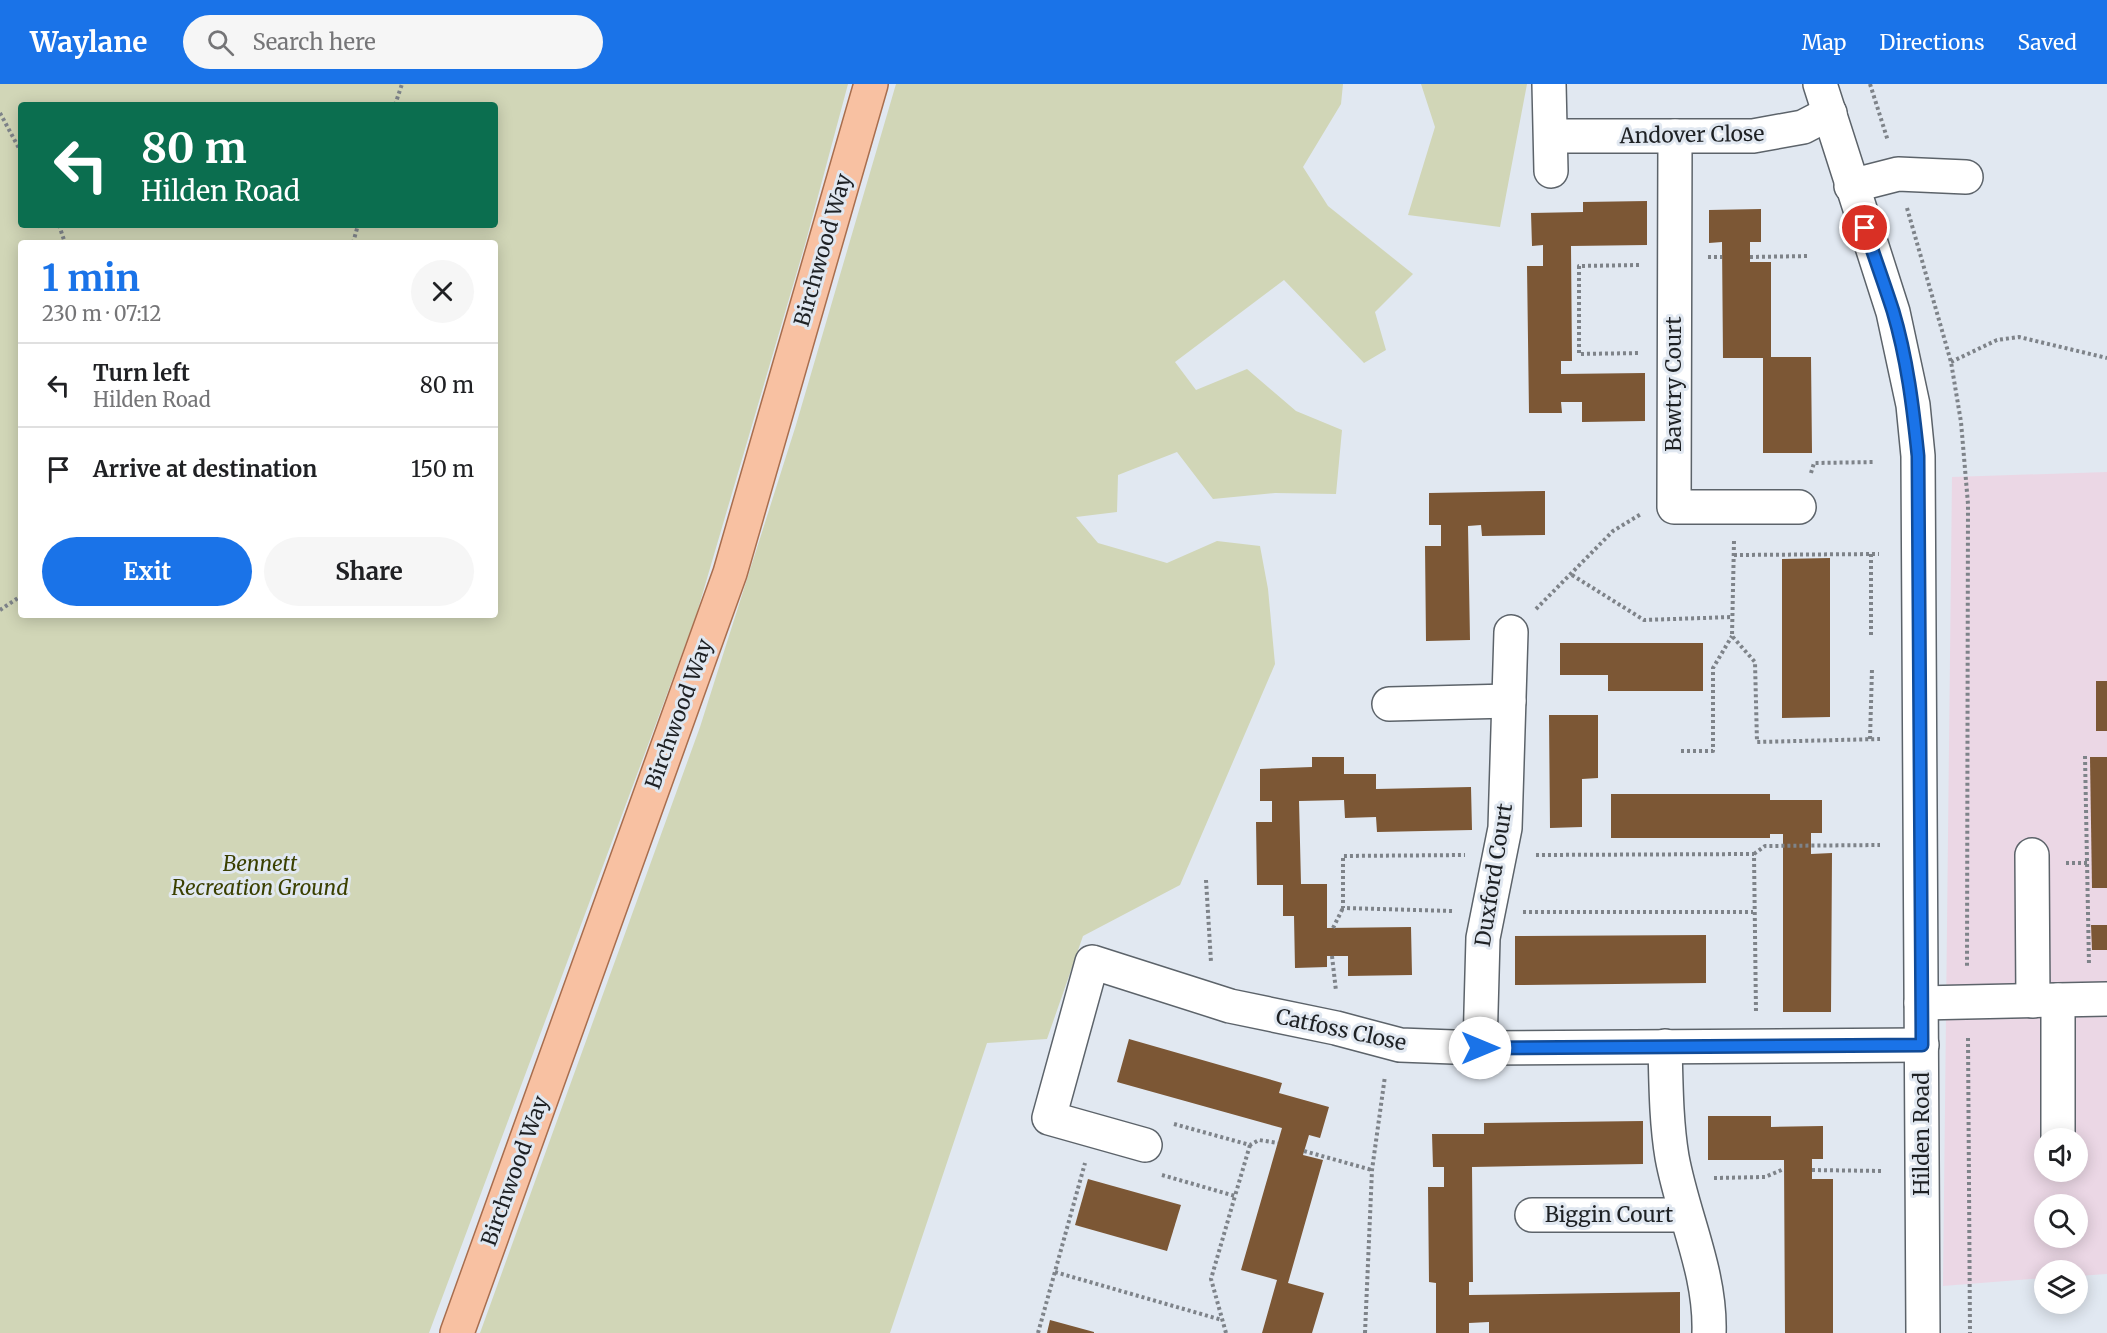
<!DOCTYPE html>
<html lang="en">
<head>
<meta charset="utf-8">
<style>
	body { margin:0; font-family:Merriweather,serif; background:#f6f6f6; color:#202124; height:100vh; display:flex; flex-direction:column; font-size:22px; white-space:nowrap }
	* { box-sizing:border-box; margin:0 }
	p { font-size:20px; color:#757577 }
	.icon { flex:none; width:33px; height:33px; fill:none; stroke:currentColor; stroke-width:2; stroke-linecap:round; stroke-linejoin:round }
	.map { position:relative; flex:1; overflow:hidden }
	.side { position:absolute; left:18px; top:156px; width:480px; height:378px; display:flex; flex-direction:column; background:#fff; border-radius:6px; box-shadow:0 3px 15px #0003 }
	.side>* { flex:none }
	.guide { position:absolute; left:18px; top:18px; width:480px; height:126px; border-radius:6px; box-shadow:0 3px 15px #0003; background:#0b6e4f; color:#fff; overflow:hidden }
	.fabs { position:absolute; left:2034px; top:1044px; display:grid; gap:12px }
	.fabs a { display:grid; place-items:center; width:54px; height:54px; border-radius:50%; background:#fff; box-shadow:0 3px 15px #0003; font-size:30px }
	.pin { position:absolute; display:grid; place-items:center; width:51px; height:51px; color:#fff; margin:-26px; border:3px solid #fff; border-radius:50%; box-shadow:0 2px 6px #0007 }
	.me { position:absolute; width:66px; margin:-33px; rotate:90deg; stroke-linejoin:round; filter:drop-shadow(0 0 4px #0008) }
	.turn { display:flex; align-items:center; gap:21px; height:126px; padding:0 24px; font-size:27px }
	.turn .icon { width:78px; height:78px; stroke-width:2.5 }
	.turn b { display:block; font-size:42px; line-height:51px }
	.round { display:grid; place-items:center; flex:none; width:63px; height:63px; border-radius:32px; background:#f6f6f6 }
	.head { display:flex; align-items:center; justify-content:space-between; height:102px; padding:0 24px }
	h1 { font-size:36px; font-weight:700; line-height:45px; color:#1a73e8 }
	.primary-button { display:flex; gap:12px; margin-top:auto; padding:12px 24px }
	.primary-button a { flex:1; height:69px; border-radius:36px; background:#1a73e8; color:#fff; font-size:24px; font-weight:700; line-height:69px; text-align:center }
	.primary-button a+a { background:#f6f6f6; color:#202124 }
	ul { padding:0; list-style:none }
	li { display:flex; align-items:center; gap:18px; height:84px; padding:0 24px; border-top:2px solid #e0e0e0 }
	li div { flex:1 }
	li b { display:block; font-size:22px }
	li em { font-style:normal }
	header { display:flex; align-items:center; gap:36px; box-sizing:border-box; height:84px; padding:0 30px; background:#1a73e8; color:#fff }
	header strong { font-size:28px }
	nav { display:flex; gap:33px; margin-inline-start:auto; font-size:21px }
	.search { width:420px; height:54px; background:#f6f6f6; display:flex; align-items:center; gap:15px; box-sizing:border-box; padding:0 21px; border-radius:33px; color:#757577; font-size:22px }
	.map>svg:first-child { display:block }
</style>
</head>
<body>
<header>
<strong>Waylane</strong>
<div class="search"><svg class="icon" aria-label="search" viewBox="0 0 24 24"><circle cx="10" cy="10" r="6"/><path d="M15 15l6 6"/></svg>Search here</div>
<nav><a>Map</a><a>Directions</a><a>Saved</a></nav>
</header>
<div class="map">
<svg width="2107" height="1249" viewBox="0 0 2107 1249">
	<rect width="100%" height="100%" fill="#e1e8f1"/>
	<path fill="#ebd7e5" fill-rule="evenodd" d="M2107,388V1190L2078,1192V1186H2044V1194L1943,1202L1952,393ZM2044,1054H2078V1088H2044ZM2044,1120H2078V1154H2044Z"/>
	<g fill="#d1d6b7" fill-rule="evenodd">
		<path d="M0,0H848L806,157L696,532L429,1249H0ZM21,21H495V141H21ZM21,159H495V531H21Z"/>
		<path d="M896,0H1343L1341,20L1303,83L1328,122L1413,190L1375,228L1386,266L1364,279L1284,196L1175,278L1196,306L1247,285L1296,327L1342,346L1336,410L1275,409L1213,415L1177,368L1118,391L1117,428L1076,433L1098,459L1167,479L1217,457L1260,462L1268,505L1275,580L1180,801L1083,852L1047,955L987,959L890,1249H480L700,643L796,341Z"/>
		<path d="M1421,0H1527L1500,143L1408,131L1435,43Z"/>
	</g>
	<g fill="#7c5735">
		<path d="M1647,117V161L1571,162L1572,277H1561V290L1645,289V337L1582,338V318H1561L1562,329H1529L1527,182H1543V161L1532,162L1531,129L1583,128V118Z"/>
		<path d="M1761,125V158H1750V178H1771V273H1811L1812,369H1763V274H1723L1722,158L1709,159V126Z"/>
		<path d="M1545,407V451L1482,452L1481,441L1468,442L1470,556L1426,557L1425,462H1441V441H1429V409Z"/>
		<path d="M1830,474V633L1782,634V475Z"/>
		<path d="M1560,559H1703V607H1608V591H1560Z"/>
		<rect x="2096" y="597" width="11" height="50"/>
		<path d="M1549,631H1598V694L1582,695V743L1550,744Z"/>
		<path d="M1312,673H1344V690H1376V705L1471,703L1472,746L1377,748L1376,733L1345,734L1344,716L1299,717L1301,800H1327V844L1411,843L1412,891L1348,892V872H1327V883L1295,884L1294,832H1283V801H1257L1256,738H1272V717H1260V685L1312,683Z"/>
		<path d="M2090,673H2107V804H2092Z"/>
		<path d="M1611,710H1770V716H1822V749H1811V770L1832,769L1831,928H1783V750H1770V754H1611Z"/>
		<path d="M2091,841H2107V866H2092Z"/>
		<path d="M1706,851V899L1515,901V852Z"/>
		<path d="M1129,955L1282,999L1279,1009L1329,1023L1320,1054L1309,1051L1303,1071L1323,1076L1288,1199L1324,1209L1312,1249H1262L1277,1196L1241,1186L1282,1044L1117,998Z"/>
		<path d="M1708,1032H1771V1043L1823,1042V1075H1812V1095H1833V1249H1785L1784,1076H1708Z"/>
		<path d="M1643,1037V1080L1472,1083L1473,1198H1469V1211L1680,1208V1249H1489V1238L1469,1239V1249H1436V1199L1429,1198L1428,1103H1444V1083H1433L1432,1050H1484V1039Z"/>
		<path d="M1088,1095L1181,1121L1167,1167L1075,1141Z"/>
		<path d="M1050,1236L1094,1248V1249H1047Z"/>
	</g>
	<g fill="none" stroke-linecap="round" stroke-linejoin="round">
		<g stroke="#5c636a" stroke-width="36">
			<g id="minor">
				<path d="M1549,0L1551,87"/>
				<path d="M1820,0L1893,228L1913,321L1918,372L1923,1249"/>
				<path d="M1551,52H1753L1803,43L1830,29"/>
				<path d="M1675,52L1674,423H1799"/>
				<path d="M1851,102L1898,90L1966,93"/>
				<path d="M1389,620L1509,617"/>
				<path d="M2032,771L2033,917"/>
				<path d="M2058,916V1054"/>
				<path d="M1921,919L2107,915"/>
				<path d="M1665,962C1666,999 1666,1037 1672,1073C1683,1133 1711,1188 1709,1249"/>
				<path d="M1480,964L1483,854L1505,744L1511,548"/>
				<path d="M1145,1061L1049,1034L1092,878L1230,922L1336,944L1400,961L1480,964L1922,961"/>
				<path d="M1532,1131H1686"/>
			</g>
		</g>
		<g stroke="#a86e4e" stroke-width="36">
			<path id="major" d="M457,1249L730,489L871,0"/>
		</g>
		<g stroke="#7e8389" stroke-width="4" stroke-dasharray="3 3" stroke-linecap="butt">
			<path d="M1870,0L1888,57"/>
			<path d="M395,21L402,0"/>
			<path d="M0,29L21,68"/>
			<path d="M1907,124L1951,278L1961,338L1968,420L1967,884"/>
			<path d="M59,141L65,159"/>
			<path d="M353,159L358,141"/>
			<path d="M1708,173H1722"/>
			<path d="M1750,173L1809,172"/>
			<path d="M1639,181L1579,182V270L1640,269"/>
			<path d="M1951,278L1997,256L2019,253L2107,274"/>
			<path d="M1811,389L1814,379L1875,378"/>
			<path d="M1734,457L1732,552L1755,578L1757,658L1880,655"/>
			<path d="M1871,470V551"/>
			<path d="M1734,471L1879,470"/>
			<path d="M1572,491L1644,536L1732,533"/>
			<path d="M1536,525L1613,447L1641,430"/>
			<path d="M0,526L21,512"/>
			<path d="M1870,655L1872,585"/>
			<path d="M1681,667H1713V584L1732,552"/>
			<path d="M2085,672L2089,881"/>
			<path d="M1754,770L1765,762L1880,761"/>
			<path d="M1536,771L1754,770L1756,928"/>
			<path d="M2066,779H2087"/>
			<path d="M1206,796L1211,878"/>
			<path d="M1452,827L1343,824V772L1465,771"/>
			<path d="M1523,828H1753"/>
			<path d="M1333,844L1343,824"/>
			<path d="M1332,872L1336,907"/>
			<path d="M1968,954L1970,1249"/>
			<path d="M1174,1040L1250,1061L1259,1056L1278,1059"/>
			<path d="M1304,1067L1372,1086"/>
			<path d="M1812,1086L1882,1087"/>
			<path d="M1162,1091L1235,1112L1250,1061"/>
			<path d="M1714,1094L1765,1093L1784,1085"/>
			<path d="M1055,1188L1222,1236"/>
			<path d="M1038,1249L1085,1079"/>
			<path d="M1226,1249L1211,1195L1235,1112"/>
			<path d="M1365,1249L1372,1086L1385,992"/>
		</g>
		<use href="#minor" stroke="#fff" stroke-width="33"/>
		<use href="#major" stroke="#f8c1a2" stroke-width="33"/>
	</g>
	<g fill="none" stroke-linecap="round" stroke-linejoin="round">
		<g stroke="#114b97" stroke-width="15">
			<path id="route" d="M1480,964L1922,961L1918,372C1913,323 1907,274 1893,227C1884,199 1874,172 1865,144"/>
		</g>
		<use href="#route" stroke="#1a73e8" stroke-width="10"/>
	</g>
	<g text-anchor="middle" stroke-width="6" stroke-linejoin="round" paint-order="stroke">
		<g font-size="21" fill="#1e2124" stroke="#e1e8f1">
			<text transform="translate(1692 51) rotate(-1)" y="7">Andover Close</text>
			<text transform="translate(823 166) rotate(-74)" y="7">Birchwood Way</text>
			<text transform="translate(1674 300) rotate(-90)" y="7">Bawtry Court</text>
			<text transform="translate(679 630) rotate(-70)" y="7">Birchwood Way</text>
			<text transform="translate(1494 791) rotate(-81)" y="7">Duxford Court</text>
			<text transform="translate(1341 946) rotate(12)" y="7">Catfoss Close</text>
			<text transform="translate(1922 1050) rotate(-90)" y="7">Hilden Road</text>
			<text transform="translate(515 1087) rotate(-70)" y="7">Birchwood Way</text>
			<text x="1609" y="1138">Biggin Court</text>
		</g>
		<g font-size="21" font-style="italic" fill="#3b4001" stroke="#e1e8f1">
			<text x="260" y="787">Bennett<tspan x="260" dy="24">Recreation Ground</tspan></text>
		</g>
	</g>
</svg>
<div class="fabs">
<a><svg class="icon" aria-label="sound" viewBox="0 0 24 24"><path d="M4 9h4l5-4v14l-5-4H4zM17 9q2 3 0 6"/></svg></a>
<a><svg class="icon" aria-label="search" viewBox="0 0 24 24"><circle cx="10" cy="10" r="6"/><path d="M15 15l6 6"/></svg></a>
<a><svg class="icon" aria-label="layers" viewBox="0 0 24 24"><path d="M12 4l9 5-9 5-9-5zM3 14l9 5 9-5"/></svg></a>
</div>
<div class="pin" style="left:1865px;top:144px;background:#d93025"><svg class="icon" aria-label="arrive" viewBox="0 0 24 24"><path d="M6 21V4h12l-3 4 3 4H6"/></svg></div>
<svg class="me" style="left:1480px;top:964px" viewBox="-20 -20 40 40"><circle r="19" fill="#fff"/><path d="M0-13L10 11 0 6-10 11z" fill="#1a73e8"/></svg>
<div class="guide">
<div class="turn"><svg class="icon" aria-label="left" viewBox="0 0 24 24"><path d="M17 20v-9H6M10 6l-5 5 5 5"/></svg><div><b>80 m</b>Hilden Road</div></div>
</div>
<section class="side">
<div class="head"><div><h1>1 min</h1><p>230 m · 07:12</p></div><a class="round"><svg class="icon" aria-label="close" viewBox="0 0 24 24"><path d="M6 6l12 12M18 6L6 18"/></svg></a></div>
<ul>
<li><svg class="icon" aria-label="left" viewBox="0 0 24 24"><path d="M17 20v-9H6M10 6l-5 5 5 5"/></svg><div><b>Turn left</b><p>Hilden Road</p></div><em>80 m</em></li>
<li><svg class="icon" aria-label="arrive" viewBox="0 0 24 24"><path d="M6 21V4h12l-3 4 3 4H6"/></svg><div><b>Arrive at destination</b></div><em>150 m</em></li>
</ul>
<div class="primary-button"><a>Exit</a><a>Share</a></div>
</section>
</div>
</body>
</html>
